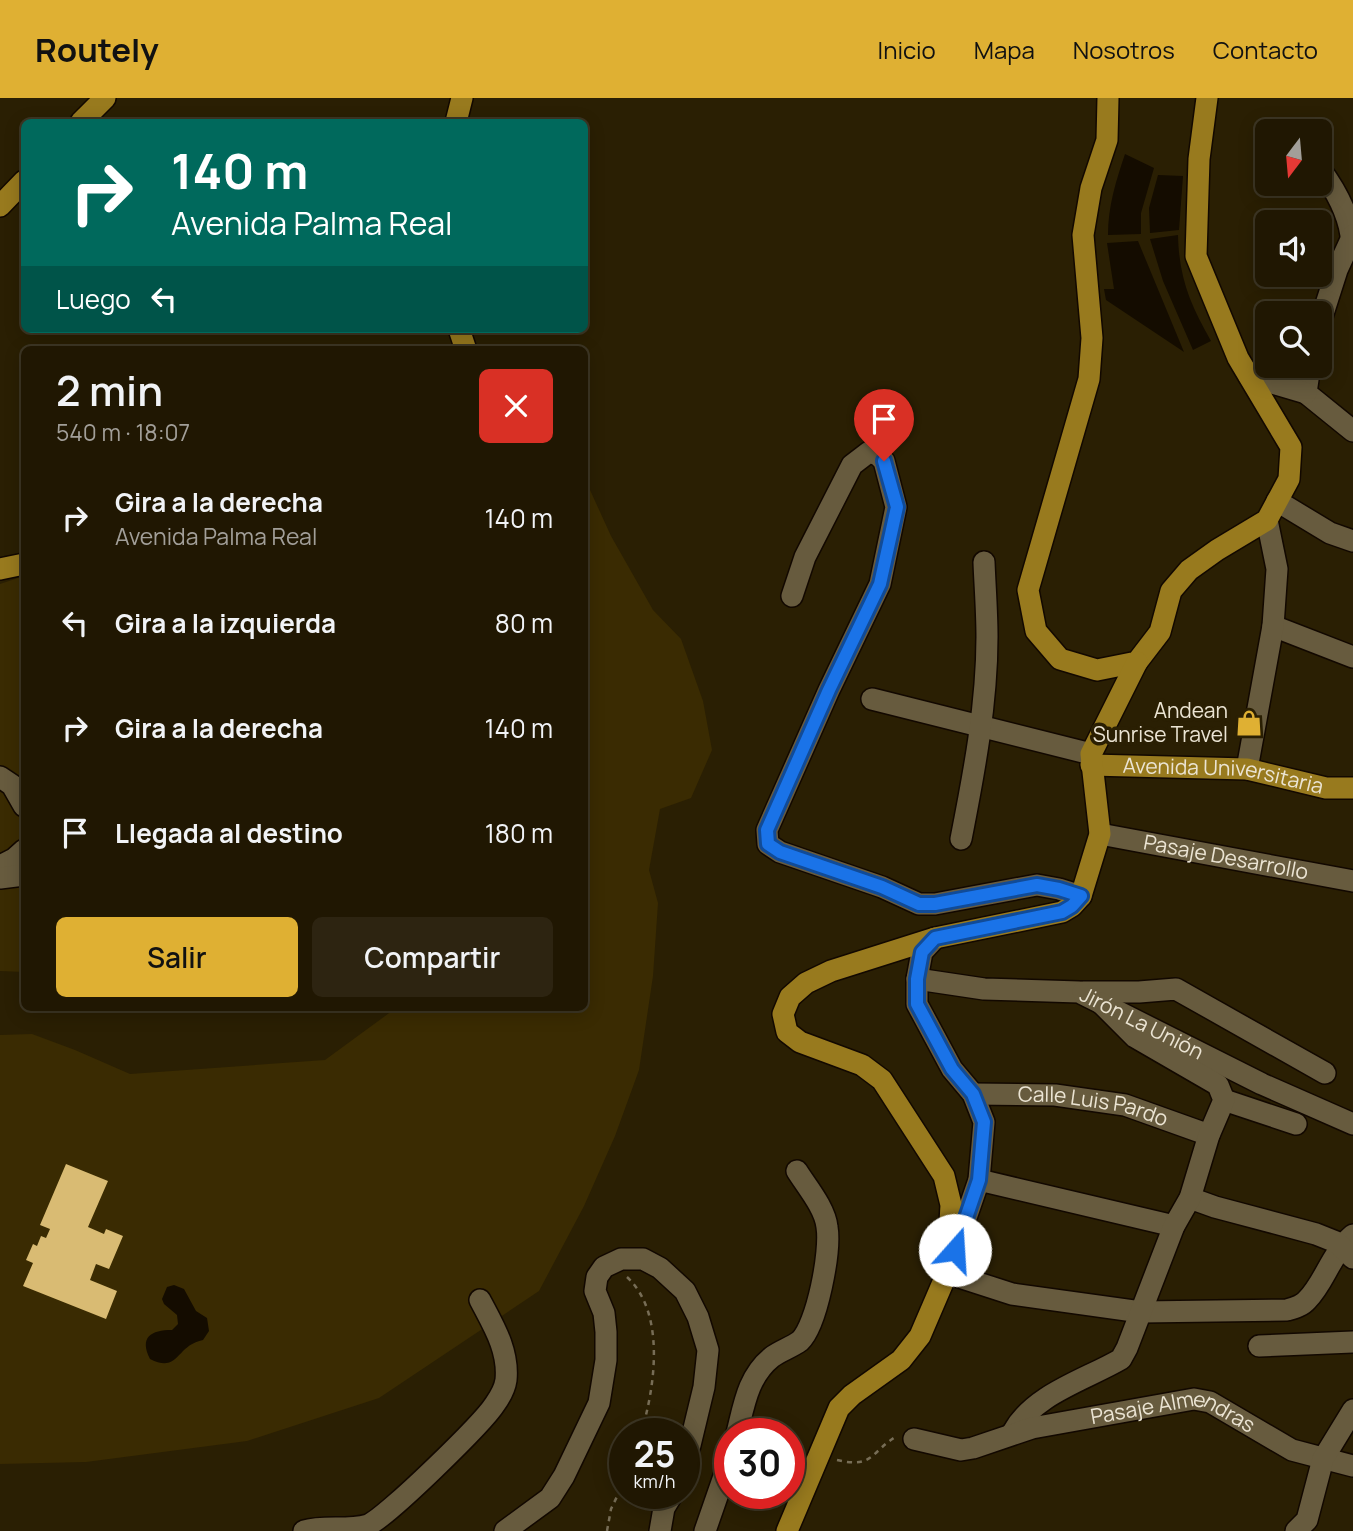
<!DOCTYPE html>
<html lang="es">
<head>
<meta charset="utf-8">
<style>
	body { margin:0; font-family:Manrope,sans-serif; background:#2d2411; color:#f1f3f6; height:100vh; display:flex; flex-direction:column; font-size:26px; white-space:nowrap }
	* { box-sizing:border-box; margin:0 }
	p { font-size:23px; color:#a29f99 }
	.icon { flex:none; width:38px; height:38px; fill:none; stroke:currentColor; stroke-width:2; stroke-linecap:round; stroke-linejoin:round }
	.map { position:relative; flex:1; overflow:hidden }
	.drawer { position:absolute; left:21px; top:248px; width:567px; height:665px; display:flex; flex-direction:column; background:#201702; border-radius:10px; box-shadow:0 4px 18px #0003,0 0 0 2px #3d3624 }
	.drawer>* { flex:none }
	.hud { position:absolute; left:21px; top:21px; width:567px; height:214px; border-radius:10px; box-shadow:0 4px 18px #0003,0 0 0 2px #3d3624; background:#00695c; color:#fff; overflow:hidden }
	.needle { width:46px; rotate:196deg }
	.buttons { position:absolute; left:1255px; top:21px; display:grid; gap:14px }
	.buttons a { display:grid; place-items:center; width:77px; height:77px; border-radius:10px; background:#201702; box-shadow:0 4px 18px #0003,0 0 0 2px #3d3624; font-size:35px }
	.speed { position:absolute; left:609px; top:1320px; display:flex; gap:14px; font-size:35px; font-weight:700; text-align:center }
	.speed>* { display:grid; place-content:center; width:91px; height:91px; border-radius:50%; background:#201702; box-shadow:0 4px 18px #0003,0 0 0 2px #3d3624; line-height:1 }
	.speed small { font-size:18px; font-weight:400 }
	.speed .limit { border:10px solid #d22; background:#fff; color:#111 }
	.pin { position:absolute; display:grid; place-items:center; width:60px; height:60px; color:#fff; margin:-72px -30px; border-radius:50% 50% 50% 0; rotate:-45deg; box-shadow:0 0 7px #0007 }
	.pin .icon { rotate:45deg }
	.me { position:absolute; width:77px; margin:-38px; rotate:19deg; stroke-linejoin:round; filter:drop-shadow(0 0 5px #0008) }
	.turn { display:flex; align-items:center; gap:24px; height:147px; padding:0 35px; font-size:32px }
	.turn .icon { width:91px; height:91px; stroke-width:2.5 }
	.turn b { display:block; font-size:49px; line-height:60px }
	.then { display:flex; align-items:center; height:66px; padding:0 35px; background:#0003; gap:14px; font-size:26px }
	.round { display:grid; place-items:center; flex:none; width:74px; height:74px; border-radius:10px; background:#2d2411 }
	.headline { display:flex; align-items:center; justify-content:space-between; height:119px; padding:0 35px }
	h1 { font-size:42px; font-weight:600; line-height:52px }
	.button { display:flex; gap:14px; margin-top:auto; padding:14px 35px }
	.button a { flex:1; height:80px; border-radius:10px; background:#dfb033; color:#111; font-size:28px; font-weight:600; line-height:80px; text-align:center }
	.button a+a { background:#2d2411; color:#f1f3f6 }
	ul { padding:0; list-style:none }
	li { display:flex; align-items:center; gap:21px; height:105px; padding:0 35px }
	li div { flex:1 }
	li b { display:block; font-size:26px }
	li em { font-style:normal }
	header { display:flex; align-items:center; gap:42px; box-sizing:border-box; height:98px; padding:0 35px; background:#dfb033; color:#111 }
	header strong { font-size:33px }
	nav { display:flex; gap:38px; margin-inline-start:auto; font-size:24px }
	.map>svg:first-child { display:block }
</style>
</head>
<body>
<header>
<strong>Routely</strong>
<nav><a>Inicio</a><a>Mapa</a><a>Nosotros</a><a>Contacto</a></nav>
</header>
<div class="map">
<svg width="1353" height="1433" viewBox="0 0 1353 1433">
	<rect width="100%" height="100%" fill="#2a1f03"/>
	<g fill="#3a2b02">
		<path d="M585,381L611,438L653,512L681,541L703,603L712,652L691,700L660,711L649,772L658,805L653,878L639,972L615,1038L584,1108L539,1193L379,1300L247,1343L86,1364L0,1366V937L32,936L75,952L130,976L325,962L396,910H584Z"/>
		<path d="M24,478V874L0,873V486Z"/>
	</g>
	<g fill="#140c00">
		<path d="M1125,56L1154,70L1141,115V136L1108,137C1108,108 1116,83 1125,56Z"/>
		<path d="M1158,77L1183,78L1179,132L1150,135L1149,110Z"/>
		<path d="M1178,137C1179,180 1190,206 1211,243L1193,252L1163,183L1150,141Z"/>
		<path d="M1138,143L1184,254L1106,202L1104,191H1114L1107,145Z"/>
		<path d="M174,1187L184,1191L196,1213L207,1220L209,1233L203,1242C176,1247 179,1276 150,1261C139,1239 151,1232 172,1232L178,1226L177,1217L164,1206L162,1201L167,1189Z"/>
	</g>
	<path fill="#d9bb73" d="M66,1066L108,1083L88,1129L104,1136L106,1131L123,1138L109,1171L96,1166L90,1182L117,1193L106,1221L23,1188L33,1165L26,1162L33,1146L37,1148L41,1138L46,1140L50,1131L40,1127Z"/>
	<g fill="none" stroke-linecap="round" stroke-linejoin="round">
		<g stroke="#120800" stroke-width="24">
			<g id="minor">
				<path d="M1320,71C1335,91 1347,112 1351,137"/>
				<path d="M1320,225L1337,172L1353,137"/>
				<path d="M1310,268L1306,295L1353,333"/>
				<path d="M1249,278L1306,295"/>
				<path d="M1277,403L1330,435L1353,443"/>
				<path d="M792,498L805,459L852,367L869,354L878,357L884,363L896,409L880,486L829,592L767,732L768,746L780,754L882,789L919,806H935L1037,787L1059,791L1081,798"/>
				<path d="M1273,528L1353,559"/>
				<path d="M872,601L1091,656"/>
				<path d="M1247,671L1273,528L1277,471L1267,422"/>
				<path d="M0,679L12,687L24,708"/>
				<path id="s1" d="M1100,736L1353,783"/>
				<path d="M961,741C974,675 987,606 987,539C987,514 985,489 984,464"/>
				<path d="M0,768L14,761L24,752"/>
				<path d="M0,780L24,777"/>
				<path d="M935,840L922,854L917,881V906L952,971L973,996L984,1024L979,1082L947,1175L1012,1196L1141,1214L1287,1212C1294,1210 1302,1208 1307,1202C1325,1184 1330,1157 1353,1137"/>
				<path id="s2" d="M917,881L984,891L1079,894L1262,986L1353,1026"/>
				<path d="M1083,894H1139L1176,891L1325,975"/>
				<path id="s3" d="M973,996L1055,997L1125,1007L1209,1037"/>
				<path d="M1224,1002L1296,1026"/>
				<path d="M979,1082L1174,1128"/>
				<path d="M1190,1100L1215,1109L1316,1136L1336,1144L1353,1160"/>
				<path d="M1259,1248L1353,1244"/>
				<path d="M1013,1334C1034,1296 1085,1282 1121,1261L1127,1250L1174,1128L1190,1100L1209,1037L1224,1002L1218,987L1135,939L1101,905"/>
				<path d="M737,1335C744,1307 748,1278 772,1259C780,1253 792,1249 800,1243C817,1227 831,1153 827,1129C825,1110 807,1089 797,1073"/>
				<path id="s4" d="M914,1341L961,1352L973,1350L1032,1330L1194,1301L1210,1304L1292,1352L1353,1368"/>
				<path d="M304,1433C324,1427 347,1433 368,1427C386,1420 483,1325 495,1306C500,1299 505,1289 506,1282C509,1252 493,1227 480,1202"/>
				<path d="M505,1433L550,1400L564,1378L599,1305L606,1262V1234L604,1215L595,1193L597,1179L604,1169L621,1161H643L660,1170L685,1193L698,1219L708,1252L704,1289L684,1372"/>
				<path d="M660,1433L664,1410L673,1395"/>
				<path d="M705,1433L730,1361"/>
				<path d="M1296,1433L1307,1422L1323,1361L1353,1312"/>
			</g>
		</g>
		<g stroke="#120800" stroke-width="24">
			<g id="major">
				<path d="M1108,0L1107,42L1091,90L1083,137L1092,240L1089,281L1028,492L1036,533L1060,561L1097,572L1137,564L1160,534L1171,493L1189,472L1217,452L1267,422L1289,381L1291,349L1238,260L1196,158L1199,61L1207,0"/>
				<path d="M81,24L105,0"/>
				<path d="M456,24L462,0"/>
				<path d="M0,108L24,83"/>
				<path d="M459,231L466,252"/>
				<path d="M0,471L24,466"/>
				<path id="s5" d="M1091,667L1247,671L1326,690H1353"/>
				<path d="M787,1433L839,1310L852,1297L901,1262L920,1238L947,1175L951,1107L944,1078L882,982L862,967L800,944L787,934L783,916L790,899L806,885L831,873L935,840L1062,814L1072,808L1081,798L1100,736L1091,656L1137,564"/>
			</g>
		</g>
		<g stroke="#776d56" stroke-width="2.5" stroke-dasharray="5 5" stroke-linecap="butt">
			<path d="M627,1179C666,1215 655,1290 641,1335"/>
			<path d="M837,1362C874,1371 871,1353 897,1338"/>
			<path d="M607,1433L611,1411L625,1382"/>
		</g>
		<use href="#minor" stroke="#675b3e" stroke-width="21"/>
		<use href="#major" stroke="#987a1e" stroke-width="21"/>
	</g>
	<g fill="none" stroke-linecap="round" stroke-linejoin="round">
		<g stroke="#114b97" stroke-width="18">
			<path id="route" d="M884,363L897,409L880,486L829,592L767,732L768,746L780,754L882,789L919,806H935L1037,787L1059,791L1081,798L1072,808L1062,814L935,840L922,854L917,881V906L952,971L973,996L984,1024L979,1082L955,1152"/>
		</g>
		<use href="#route" stroke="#1a73e8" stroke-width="12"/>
	</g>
	<defs>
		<g id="shop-bare" transform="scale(2.1)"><path d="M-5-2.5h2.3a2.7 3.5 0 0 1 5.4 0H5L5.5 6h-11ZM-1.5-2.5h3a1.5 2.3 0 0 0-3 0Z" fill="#dfb033" stroke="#2a1f03" stroke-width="2.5" paint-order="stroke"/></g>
	</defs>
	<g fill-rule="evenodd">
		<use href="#shop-bare" x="1249" y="625"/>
	</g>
	<g text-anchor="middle" stroke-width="7" stroke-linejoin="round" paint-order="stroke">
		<g font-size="21" fill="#ebe4d3" stroke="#2a1f03" text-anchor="end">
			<text x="1228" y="620">Andean<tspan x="1228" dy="24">Sunrise Travel</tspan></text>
		</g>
		<g font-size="21" fill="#ebe4d3" stroke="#2a1f03">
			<text dy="7" stroke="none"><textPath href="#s5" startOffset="133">Avenida Universitaria</textPath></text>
			<text dy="7" stroke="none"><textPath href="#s1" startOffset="128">Pasaje Desarrollo</textPath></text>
			<text dy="7" stroke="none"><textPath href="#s2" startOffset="233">Jirón La Unión</textPath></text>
			<text dy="7" stroke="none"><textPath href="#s3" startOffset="121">Calle Luis Pardo</textPath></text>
			<text dy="7" stroke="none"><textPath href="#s4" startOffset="268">Pasaje Almendras</textPath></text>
		</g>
	</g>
</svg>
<div class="buttons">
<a><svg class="needle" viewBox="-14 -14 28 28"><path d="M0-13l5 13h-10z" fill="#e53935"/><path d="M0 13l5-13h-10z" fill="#a29f99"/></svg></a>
<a><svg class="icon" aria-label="sound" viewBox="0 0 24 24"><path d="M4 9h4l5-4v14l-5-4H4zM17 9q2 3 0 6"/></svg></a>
<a><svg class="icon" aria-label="search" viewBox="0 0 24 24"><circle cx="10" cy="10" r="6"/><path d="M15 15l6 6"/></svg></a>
</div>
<div class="speed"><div>25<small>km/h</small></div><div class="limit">30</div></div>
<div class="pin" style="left:884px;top:363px;background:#d93025"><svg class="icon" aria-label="arrive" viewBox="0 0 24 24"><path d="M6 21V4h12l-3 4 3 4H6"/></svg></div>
<svg class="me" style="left:955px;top:1152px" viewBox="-20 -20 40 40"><circle r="19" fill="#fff"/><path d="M0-13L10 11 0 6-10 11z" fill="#1a73e8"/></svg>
<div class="hud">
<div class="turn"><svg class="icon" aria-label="right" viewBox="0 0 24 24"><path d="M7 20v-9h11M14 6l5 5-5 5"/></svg><div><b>140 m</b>Avenida Palma Real</div></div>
<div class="then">Luego<svg class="icon" aria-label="left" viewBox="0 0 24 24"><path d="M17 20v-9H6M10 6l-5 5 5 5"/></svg></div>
</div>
<section class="drawer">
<div class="headline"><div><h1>2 min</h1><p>540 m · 18:07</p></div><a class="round" style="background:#d93025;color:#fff"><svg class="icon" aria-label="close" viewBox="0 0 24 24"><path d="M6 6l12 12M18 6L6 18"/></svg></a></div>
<ul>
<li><svg class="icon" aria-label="right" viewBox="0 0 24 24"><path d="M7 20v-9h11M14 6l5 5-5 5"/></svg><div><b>Gira a la derecha</b><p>Avenida Palma Real</p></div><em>140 m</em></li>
<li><svg class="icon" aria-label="left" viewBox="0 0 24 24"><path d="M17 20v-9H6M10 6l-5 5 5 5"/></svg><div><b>Gira a la izquierda</b></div><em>80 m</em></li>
<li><svg class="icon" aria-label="right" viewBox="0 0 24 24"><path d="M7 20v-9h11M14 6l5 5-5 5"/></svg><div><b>Gira a la derecha</b></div><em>140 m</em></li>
<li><svg class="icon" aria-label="arrive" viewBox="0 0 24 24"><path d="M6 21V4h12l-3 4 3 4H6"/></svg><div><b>Llegada al destino</b></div><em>180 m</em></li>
</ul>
<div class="button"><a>Salir</a><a>Compartir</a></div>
</section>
</div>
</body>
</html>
